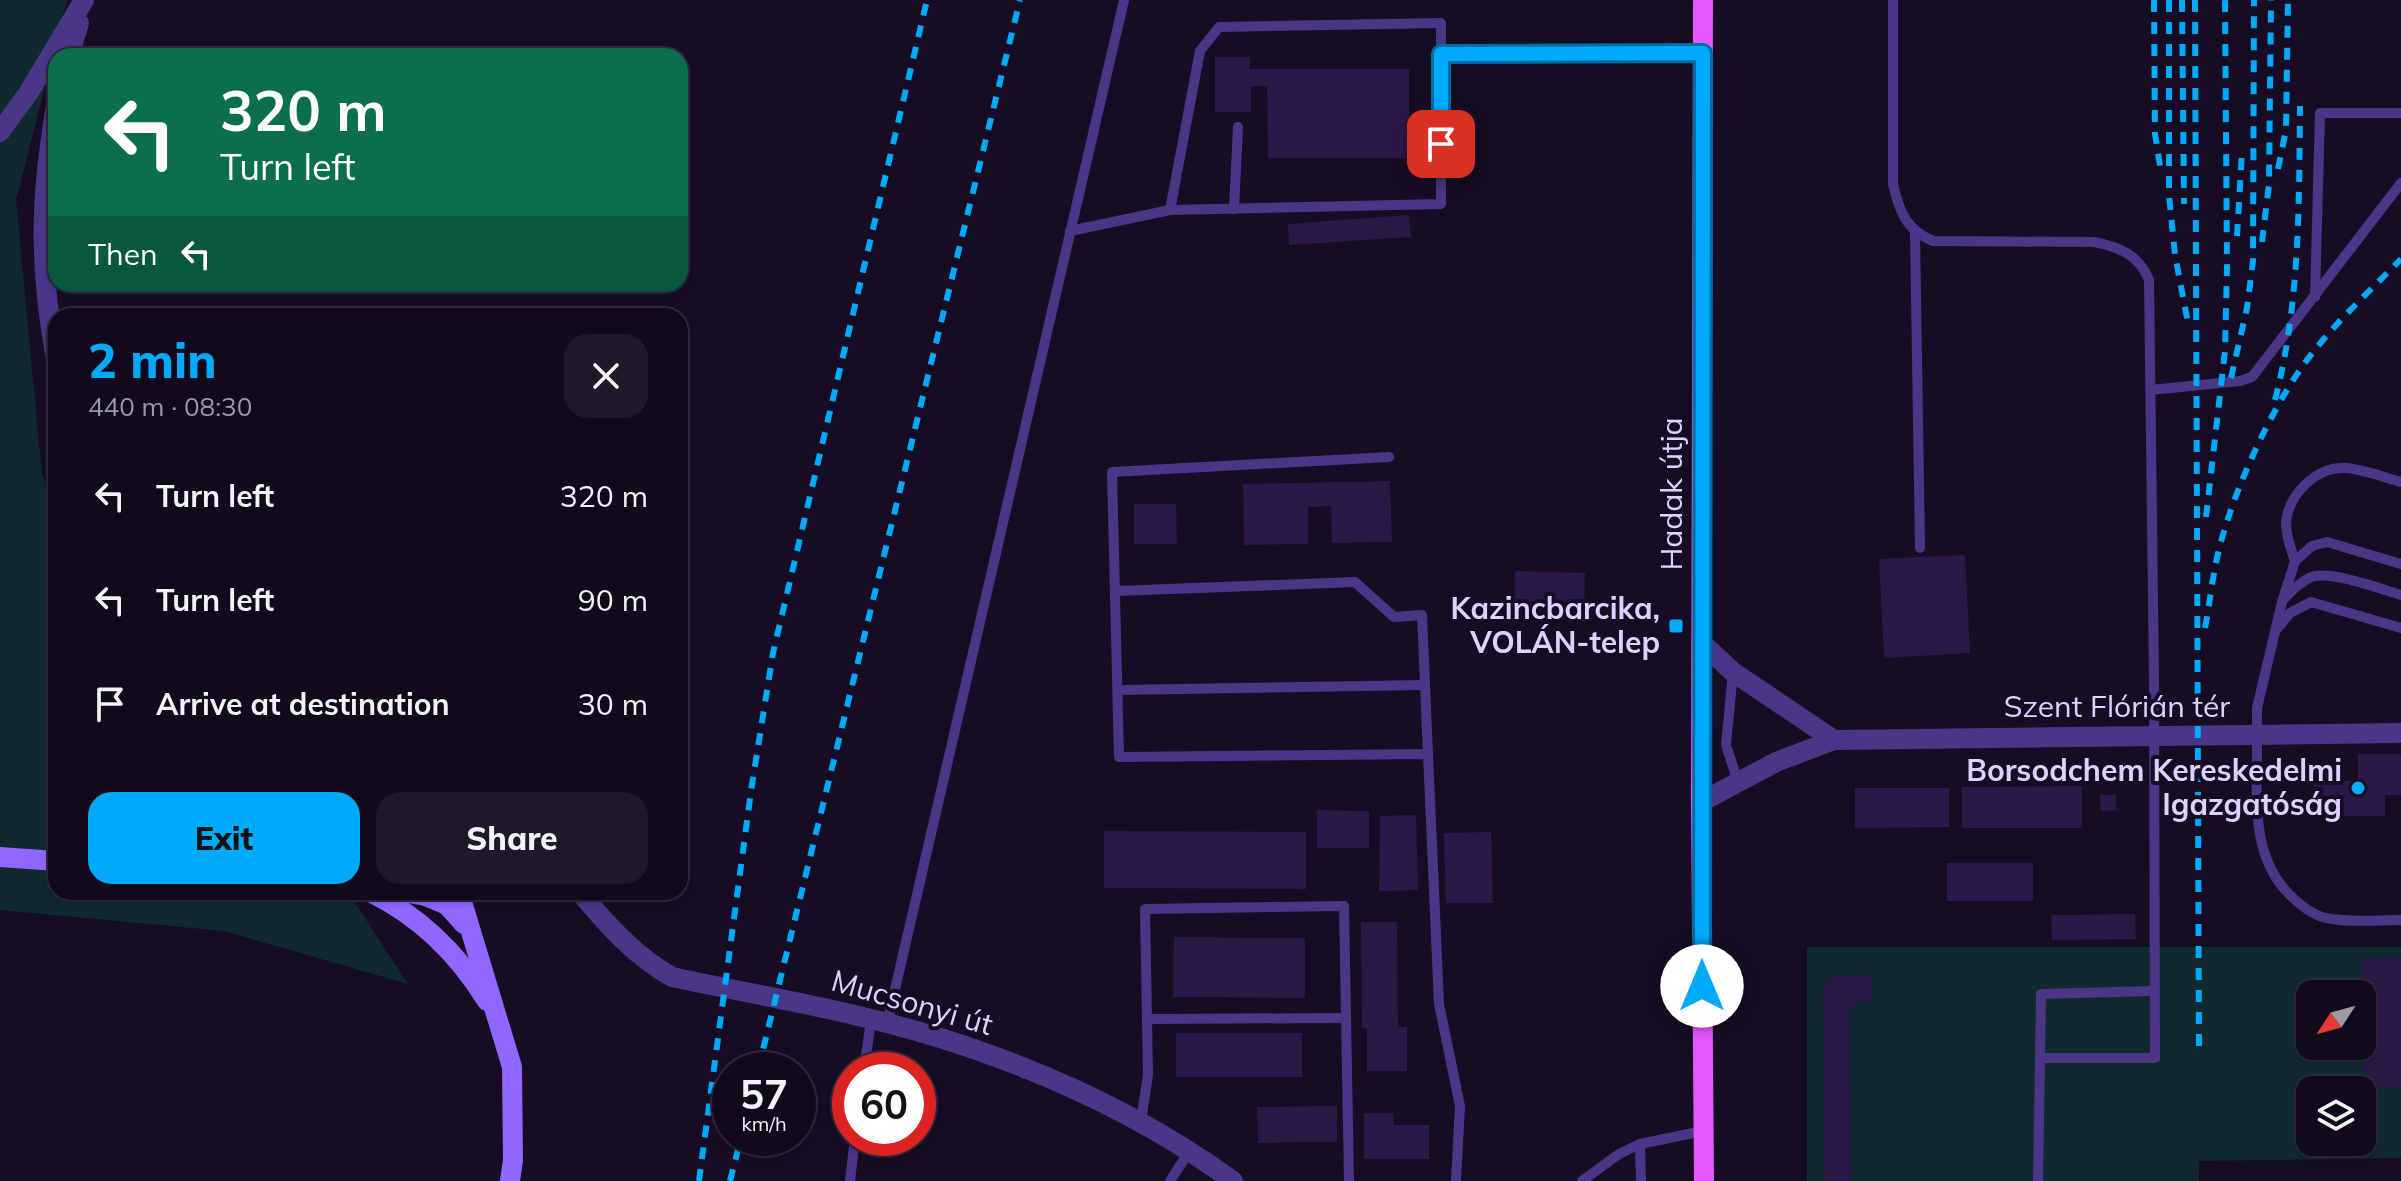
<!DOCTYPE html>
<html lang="en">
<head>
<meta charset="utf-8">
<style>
	body { margin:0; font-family:Mulish,sans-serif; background:#1e1829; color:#f1f3f6; height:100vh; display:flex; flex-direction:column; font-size:30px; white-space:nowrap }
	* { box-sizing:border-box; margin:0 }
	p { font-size:26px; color:#9c9aa3 }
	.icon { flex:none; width:44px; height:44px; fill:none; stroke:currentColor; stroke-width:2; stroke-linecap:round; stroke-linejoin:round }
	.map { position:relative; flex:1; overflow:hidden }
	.panel { position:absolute; left:48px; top:308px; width:640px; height:592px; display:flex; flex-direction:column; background:#100a1c; border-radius:24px; box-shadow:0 2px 6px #0004,0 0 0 2px #302b3b }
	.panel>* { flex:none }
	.banner { position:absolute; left:48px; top:48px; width:640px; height:244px; border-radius:24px; box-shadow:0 2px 6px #0004,0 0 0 2px #302b3b; background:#0b6e4f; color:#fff; overflow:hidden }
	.needle { width:52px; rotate:234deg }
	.buttons { position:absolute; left:2296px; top:980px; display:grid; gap:16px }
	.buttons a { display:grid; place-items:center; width:80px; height:80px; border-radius:16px; background:#100a1c; box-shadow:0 2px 6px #0004,0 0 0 2px #302b3b; font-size:40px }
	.speed { position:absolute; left:712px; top:1052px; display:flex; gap:16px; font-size:40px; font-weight:700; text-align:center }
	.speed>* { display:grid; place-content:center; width:104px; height:104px; border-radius:50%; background:#100a1c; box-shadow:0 2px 6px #0004,0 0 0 2px #302b3b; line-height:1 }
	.speed small { font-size:20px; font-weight:400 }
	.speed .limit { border:12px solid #d22; background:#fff; color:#111 }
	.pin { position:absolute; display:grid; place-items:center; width:68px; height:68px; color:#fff; margin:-34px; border-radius:16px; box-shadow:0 4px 12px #0006 }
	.me { position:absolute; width:88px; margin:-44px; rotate:0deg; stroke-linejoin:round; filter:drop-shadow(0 0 6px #0008) }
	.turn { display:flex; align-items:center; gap:28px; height:168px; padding:0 40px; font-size:36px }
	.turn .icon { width:104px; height:104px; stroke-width:2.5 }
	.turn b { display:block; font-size:56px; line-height:68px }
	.then { display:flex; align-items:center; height:76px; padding:0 40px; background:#0003; gap:16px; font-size:30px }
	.round { display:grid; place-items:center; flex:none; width:84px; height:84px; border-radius:24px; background:#1e1829 }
	.overview { display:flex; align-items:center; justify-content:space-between; height:136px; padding:0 40px }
	h1 { font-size:48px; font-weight:800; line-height:60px; color:#00aafb }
	.action { display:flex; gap:16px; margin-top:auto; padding:16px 40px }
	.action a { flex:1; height:92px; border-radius:24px; background:#00aafb; color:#111; font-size:32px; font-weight:800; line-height:92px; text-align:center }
	.action a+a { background:#1e1829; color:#f1f3f6 }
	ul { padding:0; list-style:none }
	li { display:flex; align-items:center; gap:24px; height:104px; padding:0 40px }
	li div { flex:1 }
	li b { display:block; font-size:30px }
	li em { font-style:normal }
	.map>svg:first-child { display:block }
</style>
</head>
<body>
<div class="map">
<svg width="2401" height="1181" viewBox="0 0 2401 1181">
	<rect width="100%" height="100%" fill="#160d25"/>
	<g fill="#0f292f" fill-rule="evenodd">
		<path d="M0,0H67L16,200L42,475L56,503V892H348L408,984L224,931L0,910Z"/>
		<path d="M1807,947H2401V1158L2199,1161V1181H1807ZM2310,994H2362V1046H2310ZM2310,1090H2362V1142H2310Z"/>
	</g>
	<g fill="#2c1847">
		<path d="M1215,57H1250V69H1409V158H1268L1267,86H1251V112H1215Z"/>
		<path d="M1409,215L1411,237L1289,245L1288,224Z"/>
		<path d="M1390,481L1392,542L1332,543L1331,506L1308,507V544L1244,545L1243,484Z"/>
		<path d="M1134,504H1176L1177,544H1134Z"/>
		<path d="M1965,555L1970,653L1884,658L1879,559Z"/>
		<path d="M1515,571L1585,573L1584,615L1514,614Z"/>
		<path d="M2358,754H2401V795H2385V816H2314V781H2358Z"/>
		<path d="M2082,786V828H1962V787Z"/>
		<path d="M1855,788H1949V827L1855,828Z"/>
		<path d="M2100,795H2116V810L2101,811Z"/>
		<path d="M1317,810L1369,811V848H1317Z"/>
		<path d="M1416,815L1418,890L1379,891L1380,816Z"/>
		<path d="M1104,831L1306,832V889L1104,888Z"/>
		<path d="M1491,832L1493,903H1446L1444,833Z"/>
		<rect x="1947" y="863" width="86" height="38"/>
		<path d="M2135,914L2136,939L2052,940L2051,915Z"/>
		<path d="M1361,922H1397L1398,1027H1407V1071H1367V1028H1362Z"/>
		<path d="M1174,937L1305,938V998L1173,997Z"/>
		<path d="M2401,957V1087L2364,1088L2361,958Z"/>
		<path d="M1872,975V1001L1857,1002L1849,1010L1851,1181H1825L1823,987L1833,976Z"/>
		<rect x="1176" y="1033" width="126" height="44"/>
		<path d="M1337,1106V1142L1258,1143L1257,1107Z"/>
		<path d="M1364,1113H1393L1394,1125H1429V1159H1364Z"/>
	</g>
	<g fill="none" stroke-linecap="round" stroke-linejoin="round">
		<g stroke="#4a3587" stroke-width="10">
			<path d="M1893,0V184C1899,211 1906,230 1933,241L2094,242C2120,247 2139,255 2149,280L2154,680L2155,1058H2040L2038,1181"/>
			<path d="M1441,54L1703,53"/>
			<path d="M1234,209L1238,127"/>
			<path d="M1070,231L1170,210L1200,51L1219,27L1441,23V204L1170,210"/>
			<path d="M1915,232L1920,548"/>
			<path d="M2315,297L2320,113H2401"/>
			<path d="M2151,390L2240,381L2252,377L2401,183"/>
			<path d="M1389,457L1112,472L1119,757L1428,754L1439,1004L1460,1106L1456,1181"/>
			<path d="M2295,561C2291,549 2286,537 2286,524C2287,496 2316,466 2345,468C2363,469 2383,477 2401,482"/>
			<path d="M1116,591L1355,582L1394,617L1422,615L1428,754"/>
			<path d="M2285,598C2292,590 2301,582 2311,577C2330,570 2380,589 2401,595"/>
			<path d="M2277,629L2290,613L2311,602L2401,628"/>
			<path d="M1733,672L1726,745L1738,782"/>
			<path d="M1118,690L1424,685"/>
			<path d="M2257,736V708L2282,602L2295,561L2312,546L2327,542L2401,564"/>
			<path d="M2257,736C2258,791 2248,854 2290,895C2300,905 2313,915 2326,918C2351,923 2376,920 2401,920"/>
			<path d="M1147,1019L1346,1018"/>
			<path d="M887,1024L1124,0"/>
			<path d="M2040,1058L2041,994L2154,991"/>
			<path d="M864,1070L871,1020"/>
			<path d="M1141,1121L1148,1075L1145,909L1344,906L1349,1181"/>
			<path d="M1640,1144L1641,1181"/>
			<path d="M850,1181L855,1138"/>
			<path d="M1170,1181L1190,1150"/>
			<path d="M1582,1181L1619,1154L1640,1144L1703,1131"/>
		</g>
		<g stroke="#4a3587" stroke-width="20">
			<path d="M69,56L79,23"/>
			<path d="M56,106C40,198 39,267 56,359"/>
			<path d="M0,132L29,92L84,0"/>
			<path d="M1702,643L1733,672L1834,740"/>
			<path d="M1701,802L1776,762L1834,740L2401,733"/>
			<path d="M580,892C607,925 635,956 672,977C771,998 872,1014 968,1047C1062,1079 1153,1123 1233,1181"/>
		</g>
		<g stroke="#8d67ff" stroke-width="20">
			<path d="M0,857L56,861"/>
			<path d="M370,892C419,916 458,954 487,1001"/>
			<path d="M403,892L426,896L437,893"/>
			<path d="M459,892L512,1067L513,1160L510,1181"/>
			<path d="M426,896L447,905L464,924"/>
		</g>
		<path stroke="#e657ff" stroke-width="20" d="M1703,0L1701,802L1704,1181"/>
		<g stroke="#00aafb" stroke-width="6" stroke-dasharray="12 10" stroke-linecap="butt">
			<path d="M2154,0L2155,134L2161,172"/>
			<path d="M2169,0V195L2175,255L2188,323"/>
			<path d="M2182,0L2184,204"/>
			<path d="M2195,0L2199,1055"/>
			<path d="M2278,169L2286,130L2288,0"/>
			<path d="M2237,236L2242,152"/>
			<path d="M2262,242L2269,184L2271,0"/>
			<path d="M2231,378L2247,308L2253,261L2254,0"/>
			<path d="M2275,400C2300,304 2299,205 2300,106"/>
			<path d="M2206,517L2225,351L2227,266L2225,0"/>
			<path d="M2205,628C2209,608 2211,588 2215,568C2226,507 2266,418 2302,367C2330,327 2367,294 2401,259"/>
			<path d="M758,1070L1020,0"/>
			<path d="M699,1181L751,791L773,653L927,0"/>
			<path d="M730,1181L741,1138"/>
		</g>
	</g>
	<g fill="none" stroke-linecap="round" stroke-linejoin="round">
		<g stroke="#006ea3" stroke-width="20">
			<path id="route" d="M1441,144V54L1703,53L1702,986"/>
		</g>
		<use href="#route" stroke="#00aafb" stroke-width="14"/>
	</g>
	<g fill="#00aafb" stroke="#160d25" stroke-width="3">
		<rect x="1668" y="618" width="16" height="16" rx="4"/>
		<circle cx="2358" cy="788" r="8"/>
	</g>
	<g text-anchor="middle" stroke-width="8" stroke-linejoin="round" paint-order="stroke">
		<g font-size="30" fill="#e0d0ff" stroke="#160d25">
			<text transform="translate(1672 494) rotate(-90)" y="10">Hadak útja</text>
			<text x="2117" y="717">Szent Flórián tér</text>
			<text transform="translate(912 1003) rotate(16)" y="10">Mucsonyi út</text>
		</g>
		<g font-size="30" font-weight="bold" fill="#e0d0ff" stroke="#160d25" text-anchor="end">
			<text x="1660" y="619">Kazincbarcika,<tspan x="1660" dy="34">VOLÁN-telep</tspan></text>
			<text x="2342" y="781">Borsodchem Kereskedelmi<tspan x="2342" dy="34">Igazgatóság</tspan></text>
		</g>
	</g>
</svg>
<div class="buttons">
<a><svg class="needle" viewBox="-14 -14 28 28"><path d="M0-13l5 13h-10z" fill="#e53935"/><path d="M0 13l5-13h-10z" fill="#9c9aa3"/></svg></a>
<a><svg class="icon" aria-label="layers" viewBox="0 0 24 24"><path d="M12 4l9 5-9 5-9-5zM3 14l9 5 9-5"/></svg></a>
</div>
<div class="speed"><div>57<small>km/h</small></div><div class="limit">60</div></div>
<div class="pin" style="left:1441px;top:144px;background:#d93025"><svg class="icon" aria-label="arrive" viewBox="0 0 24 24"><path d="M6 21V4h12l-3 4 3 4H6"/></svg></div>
<svg class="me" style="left:1702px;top:986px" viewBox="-20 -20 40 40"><circle r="19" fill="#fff"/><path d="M0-13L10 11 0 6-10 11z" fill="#00aafb"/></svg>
<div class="banner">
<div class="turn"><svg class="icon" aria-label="left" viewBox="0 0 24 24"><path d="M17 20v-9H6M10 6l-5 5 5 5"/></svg><div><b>320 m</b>Turn left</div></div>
<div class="then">Then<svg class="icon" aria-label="left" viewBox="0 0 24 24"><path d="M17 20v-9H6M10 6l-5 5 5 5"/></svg></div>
</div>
<section class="panel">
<div class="overview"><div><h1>2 min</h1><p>440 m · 08:30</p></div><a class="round"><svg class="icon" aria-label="close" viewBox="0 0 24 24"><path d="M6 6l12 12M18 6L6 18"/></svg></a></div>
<ul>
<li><svg class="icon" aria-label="left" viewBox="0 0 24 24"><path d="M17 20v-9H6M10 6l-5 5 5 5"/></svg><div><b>Turn left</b></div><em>320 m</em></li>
<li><svg class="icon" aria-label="left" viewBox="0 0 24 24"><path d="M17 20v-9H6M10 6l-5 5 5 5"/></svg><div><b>Turn left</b></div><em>90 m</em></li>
<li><svg class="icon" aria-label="arrive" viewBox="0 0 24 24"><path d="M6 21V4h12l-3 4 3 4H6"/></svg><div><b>Arrive at destination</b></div><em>30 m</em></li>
</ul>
<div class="action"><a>Exit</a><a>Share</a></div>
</section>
</div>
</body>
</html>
